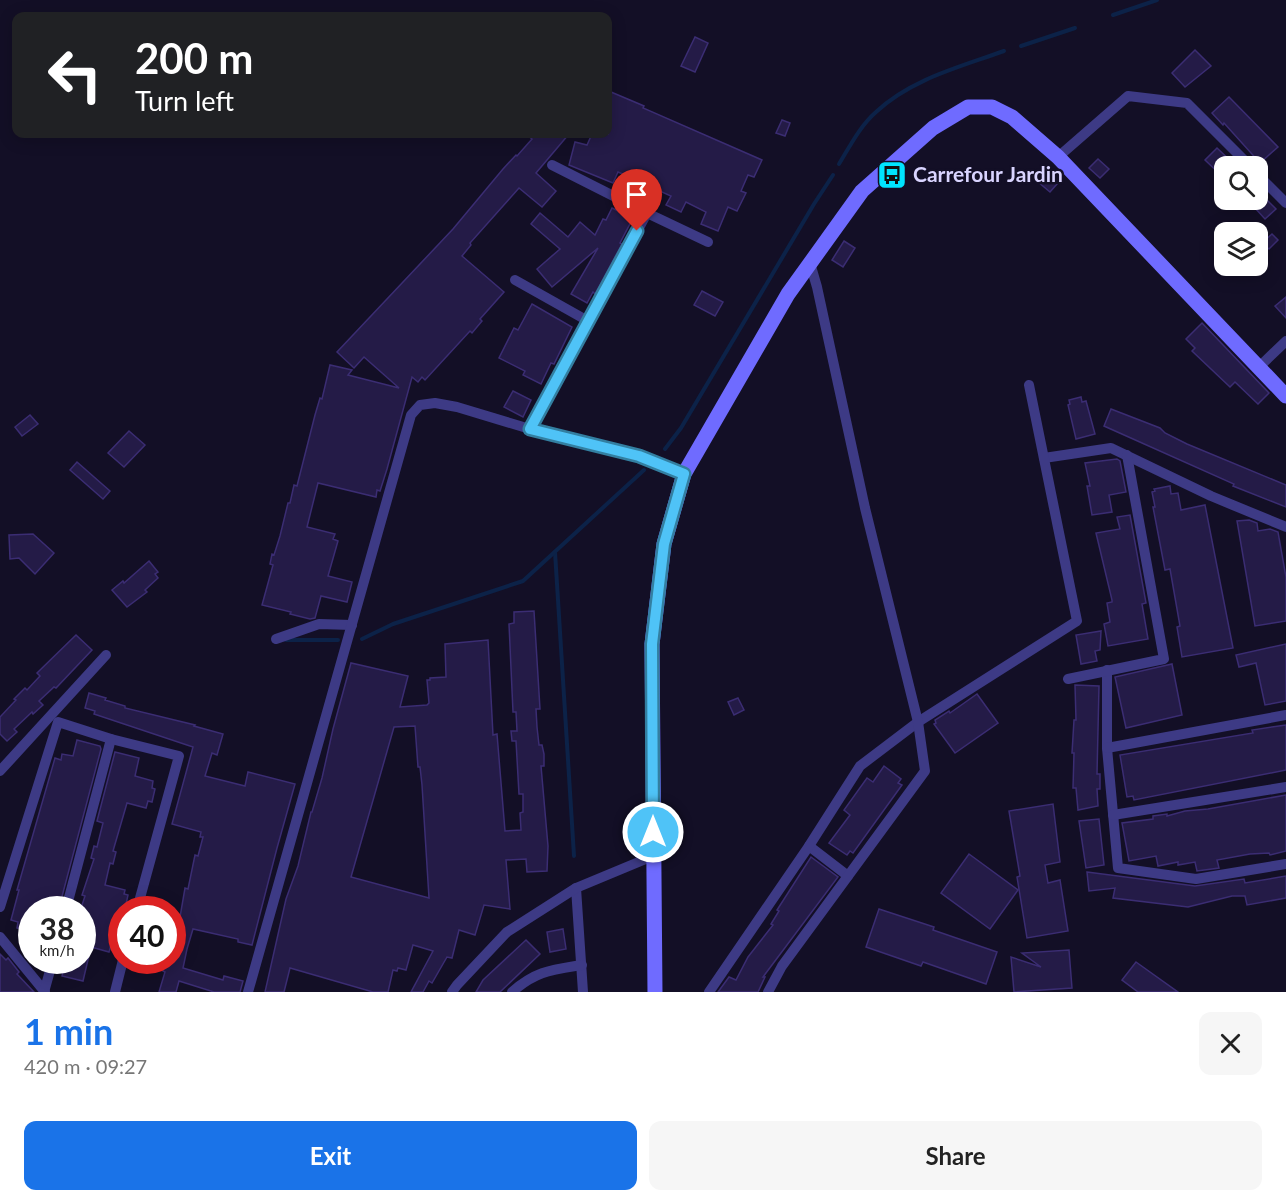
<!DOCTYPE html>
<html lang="en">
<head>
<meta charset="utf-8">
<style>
	body { margin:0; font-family:Lato,sans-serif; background:#f6f6f6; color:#222; height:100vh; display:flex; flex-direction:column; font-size:22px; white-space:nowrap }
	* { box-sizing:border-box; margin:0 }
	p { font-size:20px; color:#767676 }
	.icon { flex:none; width:33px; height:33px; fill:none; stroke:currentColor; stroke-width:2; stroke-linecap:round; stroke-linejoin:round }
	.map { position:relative; height:992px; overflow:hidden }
	.drawer { display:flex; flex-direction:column; background:#fff; flex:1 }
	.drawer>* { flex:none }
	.top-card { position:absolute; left:12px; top:12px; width:600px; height:126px; border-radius:12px; box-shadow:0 3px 15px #0003; background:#202124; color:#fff; overflow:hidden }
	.controls { position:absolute; left:1214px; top:156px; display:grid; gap:12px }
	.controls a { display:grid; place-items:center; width:54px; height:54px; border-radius:12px; background:#fff; box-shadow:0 3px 15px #0003; font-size:30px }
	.speed { position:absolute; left:18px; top:896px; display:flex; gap:12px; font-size:30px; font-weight:700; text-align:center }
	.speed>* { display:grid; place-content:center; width:78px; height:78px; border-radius:50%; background:#fff; box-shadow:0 3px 15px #0003; line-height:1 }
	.speed small { font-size:15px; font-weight:400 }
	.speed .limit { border:9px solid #d22; background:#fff; color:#111 }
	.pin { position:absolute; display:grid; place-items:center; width:51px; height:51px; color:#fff; margin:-62px -26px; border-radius:50% 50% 50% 0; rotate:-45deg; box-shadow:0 0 6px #0007 }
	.pin .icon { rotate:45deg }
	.me { position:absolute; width:66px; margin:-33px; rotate:0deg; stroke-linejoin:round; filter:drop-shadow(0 0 4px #0008) }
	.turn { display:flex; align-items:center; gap:21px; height:126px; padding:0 24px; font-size:27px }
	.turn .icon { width:78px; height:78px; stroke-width:2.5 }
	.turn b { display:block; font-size:42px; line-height:51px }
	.round { display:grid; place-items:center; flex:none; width:63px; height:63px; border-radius:12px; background:#f6f6f6 }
	.head { display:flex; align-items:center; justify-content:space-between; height:102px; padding:0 24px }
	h1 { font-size:36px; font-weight:700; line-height:45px; color:#1a73e8 }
	.cta { display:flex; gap:12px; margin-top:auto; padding:12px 24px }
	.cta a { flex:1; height:69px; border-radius:12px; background:#1a73e8; color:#fff; font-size:24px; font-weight:700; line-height:69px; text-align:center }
	.cta a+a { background:#f6f6f6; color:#222 }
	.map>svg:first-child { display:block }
</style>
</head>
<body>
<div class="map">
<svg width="1286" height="992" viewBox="0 0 1286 992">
	<rect width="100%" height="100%" fill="#130f26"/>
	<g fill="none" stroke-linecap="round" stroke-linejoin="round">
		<g stroke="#0c2248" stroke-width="4">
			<path d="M1113,15L1157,0"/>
			<path d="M1021,46L1075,28"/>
			<path d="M839,164C850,146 860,126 876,112C911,79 960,67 1004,51"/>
			<path d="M665,449L681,428L814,204L833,175"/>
			<path d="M555,552L574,856"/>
			<path d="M362,639L393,624L523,581L644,470"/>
			<path d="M286,640H338"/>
		</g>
	</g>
	<g fill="#241b47" stroke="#3b2d73" stroke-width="1.5" fill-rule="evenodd">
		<path d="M695,37L708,43L695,72L681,66Z"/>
		<path d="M1195,50L1211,66L1185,87L1172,73Z"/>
		<path d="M611,92L644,106L643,108L762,160L754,177L748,175L741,191L746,193L737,211L728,207L718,231L701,224L706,212L686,202L681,212L666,205L671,196L651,187L647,195L633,189L637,180L618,172L613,183L569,165L575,142L587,145L592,134H608V100Z"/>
		<path d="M1229,97L1278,147L1260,163L1224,123L1223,125L1212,113Z"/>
		<path d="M782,120L790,123L785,136L776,133Z"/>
		<path d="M526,134H569L536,173L556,191L542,207L519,188L470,243L471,245L462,256L504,292L480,319L482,321L472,333L470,331L425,380L422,377L418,382L412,377L387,469L380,491L377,490L376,497L318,483L307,527L335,534L333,539L338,541L328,576L352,582L347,602L321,596L315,618L310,619L290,614L291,612L262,605L273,565L270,564L272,554L274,555L280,536L288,503H290L294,485L297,486L315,415L320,398L322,399L330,365L352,370L348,375L399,388L364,357L354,368L337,352L453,229L503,169L516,155L517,156L532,139Z"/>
		<path d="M1217,148L1236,166H1224V178L1205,160Z"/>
		<path d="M1098,159L1109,169L1100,178L1089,168Z"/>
		<path d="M1045,174L1057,184L1050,192L1038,182Z"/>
		<path d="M1265,198L1276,209L1265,219L1255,208Z"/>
		<path d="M612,208L633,218L620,243L622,244L595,294L593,292L587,303L571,294L598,248L552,287L537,269L560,249L531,224L540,213L568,237L580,222L595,235L603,219L606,220Z"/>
		<path d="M1272,234L1278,240L1269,249L1262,243Z"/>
		<path d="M844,241L855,248L843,267L832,260Z"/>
		<path d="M702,291L723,302L715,316L694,305Z"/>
		<path d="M1286,297V318L1275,306Z"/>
		<path d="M532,304L572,327L554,364L551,363L541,384L523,375L525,371L499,358L514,328L518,330Z"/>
		<path d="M1202,323L1269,393L1258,404L1235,382L1230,387L1192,351L1195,348L1186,339Z"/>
		<path d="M513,391L531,400L523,417L504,407Z"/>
		<path d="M1081,397L1082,402L1086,401L1095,434L1076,439L1068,405L1070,404L1069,400Z"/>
		<path d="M1111,409L1160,428L1165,433L1187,444L1286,485V507L1233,486L1234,484L1104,426Z"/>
		<path d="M30,415L38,424L22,436L15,427Z"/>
		<path d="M129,431L145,445L124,467L108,453Z"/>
		<path d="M1117,459L1120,461L1126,492L1109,495L1112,512L1092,515L1087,486H1090L1085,463Z"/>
		<path d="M77,462L110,491L103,499L70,470Z"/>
		<path d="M1170,486L1171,494L1178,493L1181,510L1205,505L1233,648L1182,657L1177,627L1180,626L1170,569L1165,570L1153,507H1155L1152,492L1155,491L1154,489Z"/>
		<path d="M1130,515L1146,603L1142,604L1148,639L1108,646L1104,624L1110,622L1107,603L1112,602V600L1096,533L1120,529L1117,517Z"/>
		<path d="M1249,520L1257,523L1258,531L1270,529L1278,532L1286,577V621L1255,626L1237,521Z"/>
		<path d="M33,534L54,553L35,574L19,558L10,559L9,535Z"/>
		<path d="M149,561L158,572L155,574L158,578L145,590L147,592L127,607L112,590L123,581L124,583Z"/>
		<path d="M534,611L540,709H536L537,727L539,745H542L544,754V766H541L548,846L547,871L527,872L526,859L506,860L510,909L484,905L475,935L459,930L452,958L447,957L432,983L429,981L423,992H411L433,951L413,945L406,970L398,968L397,971L393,970L388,992H373L290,968L284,992H265L286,899L298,866L311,812H312L322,778L333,729L351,663L408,676L400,707L427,705L429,703L427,680H430V678L446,677L445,644L488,640L493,735L497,734L505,831L521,830L520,813L523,812V794H519L516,741H512L511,731H517L516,712H513L509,624L514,623V612ZM415,726L418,767H420L422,785L429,898L351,877L394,727Z"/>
		<path d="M1101,631L1100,650L1095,651L1097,661L1081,664L1076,635Z"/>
		<path d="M76,635L92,650L56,688L54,687L39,701L43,705L33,714L32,712L14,729L17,732L7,741L0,734V717L16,700L14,699L25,688L27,690L40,676L37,673Z"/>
		<path d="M1286,644V701L1265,705L1256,663L1239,667L1236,655Z"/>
		<path d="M1172,664L1182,715L1126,728L1115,677Z"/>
		<path d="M1075,685L1099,686L1097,774H1100V789H1097L1098,806L1078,810L1076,788H1073L1074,753H1072L1074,720H1076Z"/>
		<path d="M89,693L106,698L105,700L125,706V708L195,725L194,726L223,734L217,755L212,753L205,776L245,786L248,772L295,784L277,848L252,945L238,942V939L193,929L187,949L183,968L223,980L224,976L243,981L240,992H214L179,981L176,992H159L165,972L163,971L165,960H172V937L176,922L179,923L185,888L188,889L195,855L198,856L203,837H200L201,832L172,824L193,747L94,714L95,711L85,708Z"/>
		<path d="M977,694L998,723L955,753L934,724L936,723L935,720L949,711L950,713Z"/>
		<path d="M738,698L744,710L734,715L728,702Z"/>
		<path d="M1286,725V770L1134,800L1133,796L1127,797L1120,755L1253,733L1252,730Z"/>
		<path d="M77,740L100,746L101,749L60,904L53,902L51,908L41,905L40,909H32V932L17,928L18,922L11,920L19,890H17L55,758L61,760L62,754L73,756Z"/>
		<path d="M115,752L139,758L135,776L153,781L152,788L155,789L152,802L148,801L146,808L127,803L113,851L116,852L113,864L110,863L105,885L125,890L124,894L128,895L125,909H120L114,930L118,931L114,946L111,945L109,952L91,947L83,981L62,976L66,960H82V905L85,896L82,895L94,859L91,858L94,846L97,847L103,823L97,821Z"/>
		<path d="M884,766L901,779L898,783L902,785L853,853L850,851L847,855L829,843L850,815L844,810L867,778L873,782Z"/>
		<path d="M1286,795V851L1270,855L1269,853L1250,854L1217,860L1219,868L1197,871L1195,862L1178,865V862L1158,866L1156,856L1129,861L1122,823L1153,819V816L1167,814V816L1185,811L1208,809Z"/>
		<path d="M1053,804L1060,862L1045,865L1048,883L1060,880L1068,931L1027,938L1017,877L1020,876L1009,811Z"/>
		<path d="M1099,819L1104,865L1086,868L1079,821Z"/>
		<path d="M969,854L1018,890L990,929L941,893Z"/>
		<path d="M811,857L838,877L763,977H765L758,992H718L729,977L736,980L748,957L773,925L771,924L779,911L777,910Z"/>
		<path d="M1087,872L1195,886L1244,879L1245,883L1286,876V898L1247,905L1245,896H1232L1188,907L1113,898L1115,888L1089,891Z"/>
		<path d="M879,909L934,927L933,930L997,952L986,984L923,962L921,966L866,947Z"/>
		<path d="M563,929L566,949L550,952L547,932Z"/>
		<path d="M526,940L540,954L500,992H476L483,980Z"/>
		<path d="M1069,950L1072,988L1014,992L1011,957L1041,967L1022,953Z"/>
		<path d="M0,954L6,960L8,958L19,972L17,974L34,992H0Z"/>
		<path d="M1136,962L1178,992H1138L1122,980Z"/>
	</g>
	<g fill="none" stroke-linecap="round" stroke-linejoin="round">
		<g stroke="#3d3a85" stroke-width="10">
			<path d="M1058,157L1128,96L1187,103L1250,166"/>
			<path d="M552,165L647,213L708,242"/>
			<path d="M1257,174L1286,203"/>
			<path d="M515,280L588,321"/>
			<path d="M1259,367L1286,341"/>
			<path d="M530,429L647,213"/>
			<path d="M1044,458L1111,448L1211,496L1286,527"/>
			<path d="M276,639L319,624L352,625"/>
			<path d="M1107,670V748L1118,868L1196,879L1286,864"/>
			<path d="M1068,679L1164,659L1127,455"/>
			<path d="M1107,748L1286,715"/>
			<path d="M0,771L106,655"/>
			<path d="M1113,815L1286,787"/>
			<path d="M809,846L848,876"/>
			<path d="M576,888L583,992"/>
			<path d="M0,907L58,722L111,739L179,756L137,909"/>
			<path d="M66,909L111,739"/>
			<path d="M0,937L45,992"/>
			<path d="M44,992L53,960"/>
			<path d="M115,992L123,960"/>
			<path d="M248,992L411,415L420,405L435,403L457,407L530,429L639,456L684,474"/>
			<path d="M452,992L457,985L507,932L576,888L653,856"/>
			<path d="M512,992C536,971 551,970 582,965"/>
			<path d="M709,992L809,846L860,766L918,722L1077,621L1029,385"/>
			<path d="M768,992L782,966L925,771L918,722L865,508L817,287L810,263"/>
		</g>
		<path stroke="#6f6bff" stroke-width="15" d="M655,992L652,644L664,544L684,474L788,294L862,191L933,128L968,107H992L1012,117L1058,157L1286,396"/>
	</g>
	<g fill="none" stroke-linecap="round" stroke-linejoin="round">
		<g stroke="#337fa1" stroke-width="15">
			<path id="route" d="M637,231L530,429L639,456L684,474L664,544L652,644L653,832"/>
		</g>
		<use href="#route" stroke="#4fc3f7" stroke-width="10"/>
	</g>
	<defs>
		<g id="bus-square" transform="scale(1.5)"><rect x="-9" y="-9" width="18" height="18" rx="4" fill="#00e5ff" stroke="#130f26"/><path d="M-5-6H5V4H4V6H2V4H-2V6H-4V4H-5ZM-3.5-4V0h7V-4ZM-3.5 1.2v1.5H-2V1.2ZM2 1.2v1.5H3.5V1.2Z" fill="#111"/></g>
	</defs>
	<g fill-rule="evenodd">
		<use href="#bus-square" x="892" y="175"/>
	</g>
	<g text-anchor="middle" stroke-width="5" stroke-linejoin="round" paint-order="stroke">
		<g font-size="21" font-weight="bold" fill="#d9d4ff" stroke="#130f26" text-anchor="start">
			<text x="913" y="182">Carrefour Jardin</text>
		</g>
	</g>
</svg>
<div class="controls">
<a><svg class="icon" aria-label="search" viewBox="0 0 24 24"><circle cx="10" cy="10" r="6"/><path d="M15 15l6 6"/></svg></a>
<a><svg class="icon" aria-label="layers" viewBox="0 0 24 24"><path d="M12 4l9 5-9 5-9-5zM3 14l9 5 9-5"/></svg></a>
</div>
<div class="speed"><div>38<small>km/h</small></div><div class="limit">40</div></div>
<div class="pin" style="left:637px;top:231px;background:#d93025"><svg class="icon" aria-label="arrive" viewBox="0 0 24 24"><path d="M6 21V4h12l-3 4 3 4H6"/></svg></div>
<svg class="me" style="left:653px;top:832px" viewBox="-20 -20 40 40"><circle r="17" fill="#4fc3f7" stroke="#fff" stroke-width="3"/><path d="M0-11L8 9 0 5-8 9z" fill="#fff"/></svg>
<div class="top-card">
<div class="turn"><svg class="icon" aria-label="left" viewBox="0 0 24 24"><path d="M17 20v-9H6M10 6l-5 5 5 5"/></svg><div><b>200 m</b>Turn left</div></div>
</div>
</div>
<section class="drawer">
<div class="head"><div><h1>1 min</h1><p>420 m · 09:27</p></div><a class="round"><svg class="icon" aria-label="close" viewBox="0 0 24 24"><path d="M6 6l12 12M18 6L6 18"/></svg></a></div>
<div class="cta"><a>Exit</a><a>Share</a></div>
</section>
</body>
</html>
